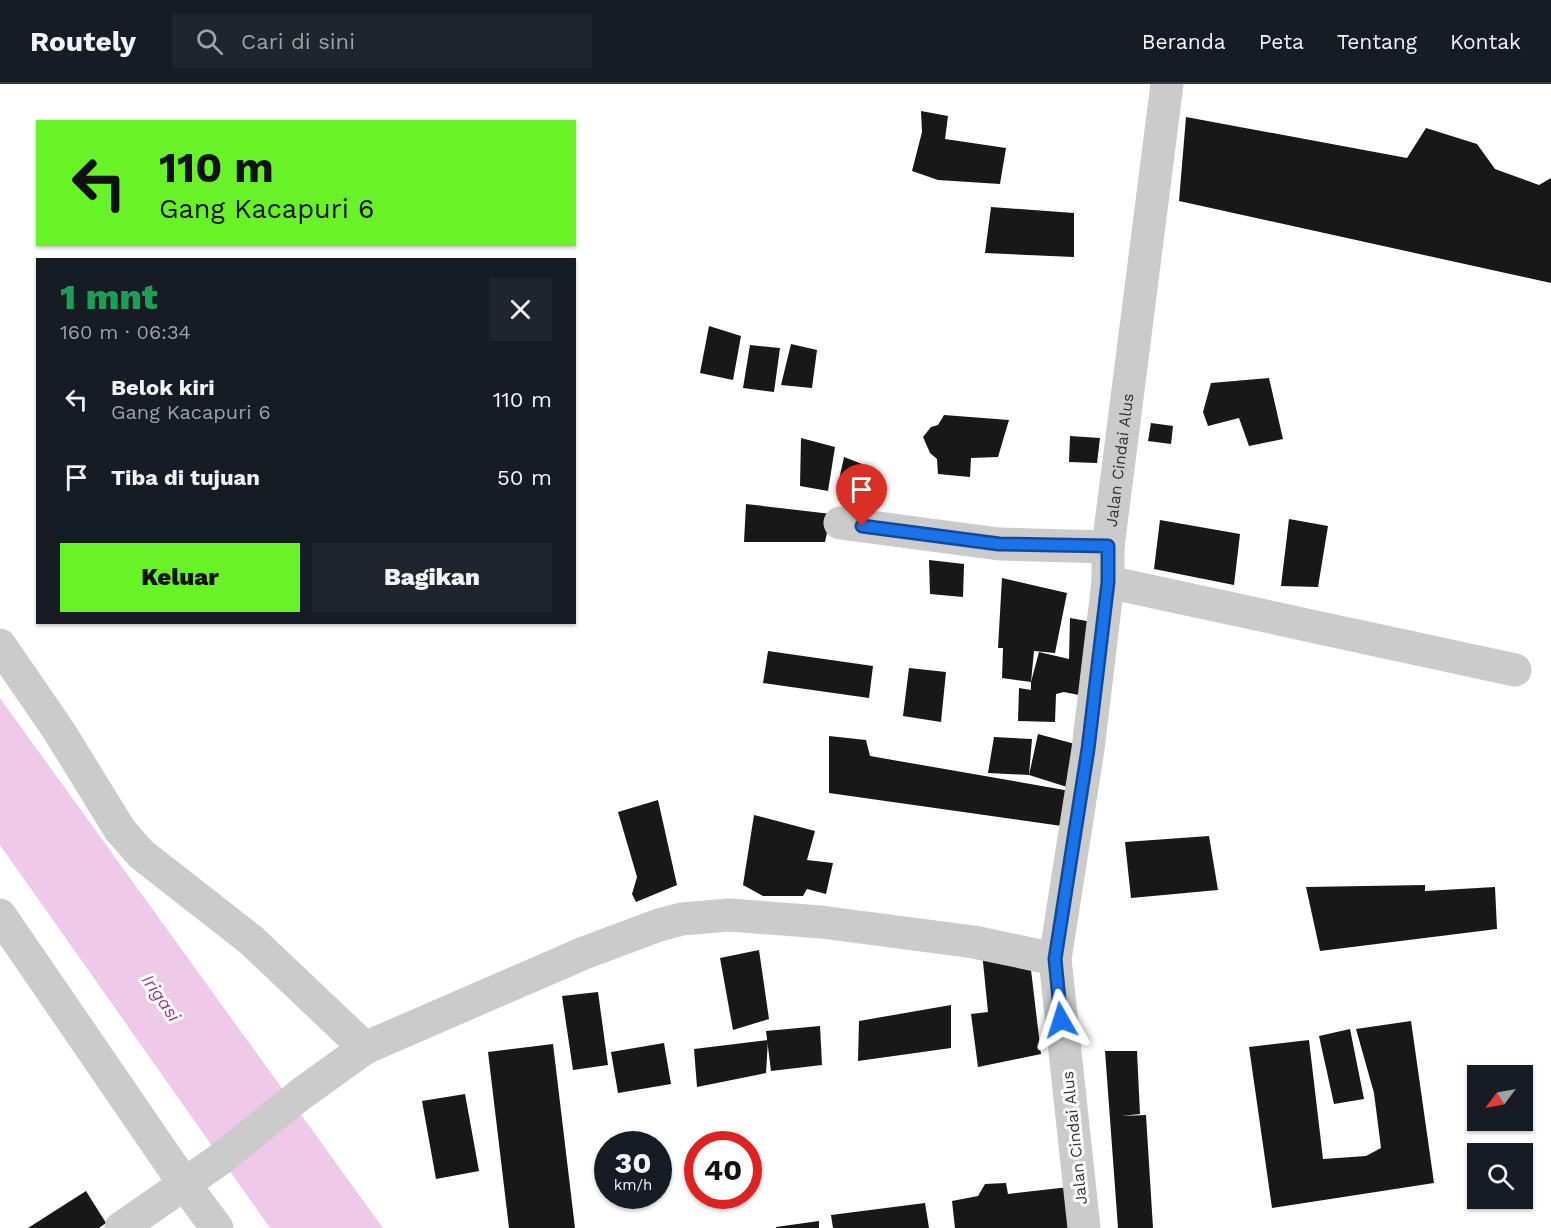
<!DOCTYPE html>
<html lang="id">
<head>
<meta charset="utf-8">
<style>
	body { margin:0; font-family:"Work Sans",sans-serif; background:#20242c; color:#f1f3f6; height:100vh; display:flex; flex-direction:column; font-size:22px; white-space:nowrap }
	* { box-sizing:border-box; margin:0 }
	p { font-size:20px; color:#9ea1a6 }
	.icon { flex:none; width:33px; height:33px; fill:none; stroke:currentColor; stroke-width:2; stroke-linecap:round; stroke-linejoin:round }
	.map { position:relative; flex:1; overflow:hidden }
	.panel { position:absolute; left:36px; top:174px; width:540px; height:366px; display:flex; flex-direction:column; background:#171b24; border-radius:0px; box-shadow:0 2px 4px #0004 }
	.panel>* { flex:none }
	.banner { position:absolute; left:36px; top:36px; width:540px; height:126px; border-radius:0px; box-shadow:0 2px 4px #0004; background:#68f228; color:#111; overflow:hidden }
	.needle { width:39px; rotate:238deg }
	.tools { position:absolute; left:1467px; top:981px; display:grid; gap:12px }
	.tools a { display:grid; place-items:center; width:66px; height:66px; border-radius:0px; background:#171b24; box-shadow:0 2px 4px #0004; font-size:30px }
	.speed { position:absolute; left:594px; top:1047px; display:flex; gap:12px; font-size:30px; font-weight:700; text-align:center }
	.speed>* { display:grid; place-content:center; width:78px; height:78px; border-radius:50%; background:#171b24; box-shadow:0 2px 4px #0004; line-height:1 }
	.speed small { font-size:15px; font-weight:400 }
	.speed .limit { border:9px solid #d22; background:#fff; color:#111 }
	.pin { position:absolute; display:grid; place-items:center; width:51px; height:51px; color:#fff; margin:-62px -26px; border-radius:50% 50% 50% 0; rotate:-45deg; box-shadow:0 0 6px #0007 }
	.pin .icon { rotate:45deg }
	.me { position:absolute; width:66px; margin:-33px; rotate:354deg; stroke-linejoin:round; filter:drop-shadow(0 0 4px #0008) }
	.turn { display:flex; align-items:center; gap:21px; height:126px; padding:0 24px; font-size:27px }
	.turn .icon { width:78px; height:78px; stroke-width:2.5 }
	.turn b { display:block; font-size:42px; line-height:51px }
	.round { display:grid; place-items:center; flex:none; width:63px; height:63px; border-radius:0px; background:#20242c }
	.overview { display:flex; align-items:center; justify-content:space-between; height:102px; padding:0 24px }
	h1 { font-size:36px; font-weight:800; line-height:45px; color:#1e9e55 }
	.primary-button { display:flex; gap:12px; margin-top:auto; padding:12px 24px }
	.primary-button a { flex:1; height:69px; border-radius:0px; background:#68f228; color:#111; font-size:24px; font-weight:800; line-height:69px; text-align:center }
	.primary-button a+a { background:#20242c; color:#f1f3f6 }
	ul { padding:0; list-style:none }
	li { display:flex; align-items:center; gap:18px; height:78px; padding:0 24px }
	li div { flex:1 }
	li b { display:block; font-size:22px }
	li em { font-style:normal }
	header { display:flex; align-items:center; gap:36px; box-sizing:border-box; height:84px; padding:0 30px; background:#171b24; border-bottom:2px solid #363941 }
	header strong { font-size:28px }
	nav { display:flex; gap:33px; margin-inline-start:auto; font-size:21px }
	.search { width:420px; height:54px; background:#20242c; display:flex; align-items:center; gap:15px; box-sizing:border-box; padding:0 21px; border-radius:0px; color:#9ea1a6; font-size:22px }
	.map>svg:first-child { display:block }
</style>
</head>
<body>
<header>
<strong>Routely</strong>
<div class="search"><svg class="icon" aria-label="search" viewBox="0 0 24 24"><circle cx="10" cy="10" r="6"/><path d="M15 15l6 6"/></svg>Cari di sini</div>
<nav><a>Beranda</a><a>Peta</a><a>Tentang</a><a>Kontak</a></nav>
</header>
<div class="map">
<svg width="1551" height="1144" viewBox="0 0 1551 1144">
	<rect width="100%" height="100%" fill="#fff"/>
	<path fill="#efc9ea" d="M0,614L383,1144H270L0,761Z"/>
	<g fill="#181818">
		<path d="M921,27L948,32L945,55L1006,64L1000,100L938,96L912,87L922,48Z"/>
		<path d="M1186,33L1407,74L1426,44L1477,60L1495,85L1539,101L1551,94V199L1179,117Z"/>
		<path d="M991,123L1074,129V173L985,169Z"/>
		<path d="M709,242L741,252L733,296L700,289Z"/>
		<path d="M791,260L817,266L812,304L781,301Z"/>
		<path d="M750,261L780,264L774,308L743,304Z"/>
		<path d="M1269,294L1283,355L1249,362L1239,334L1208,342L1203,328L1211,299Z"/>
		<path d="M944,331L1009,336L998,373L971,374L970,393L938,390L937,375L930,369L923,353L931,343L938,341Z"/>
		<path d="M1151,339L1173,342L1171,360L1148,357Z"/>
		<path d="M1070,352L1100,354L1097,379L1069,378Z"/>
		<path d="M801,354L835,363L828,407L800,402Z"/>
		<path d="M844,373L875,385L866,415L837,405Z"/>
		<path d="M746,420L831,430L825,458H744Z"/>
		<path d="M1289,435L1328,442L1318,503L1281,502Z"/>
		<path d="M1160,436L1240,450L1234,501L1154,485Z"/>
		<path d="M929,476L964,480L963,513L930,510Z"/>
		<path d="M1002,494L1067,509L1055,569L1034,567L1031,598L1002,594L1003,564H998Z"/>
		<path d="M1070,534L1103,540L1094,614L1064,608L1056,610L1055,638L1018,637L1019,604L1031,606V598L1039,568L1069,575Z"/>
		<path d="M768,567L873,582L869,614L763,599Z"/>
		<path d="M909,584L946,588L941,638L903,632Z"/>
		<path d="M1038,650L1075,660L1067,703L1029,691Z"/>
		<path d="M829,652L866,656L870,672L1076,708V744L829,709Z"/>
		<path d="M994,653L1032,655L1029,691L988,689Z"/>
		<path d="M658,716L677,801L636,818L632,810L637,793L618,728Z"/>
		<path d="M754,731L815,747L807,776L833,779L826,810L807,805L803,812H763L743,801Z"/>
		<path d="M1209,752L1218,806L1131,814L1125,758Z"/>
		<path d="M1425,801V807L1495,803L1497,845L1320,867L1306,803Z"/>
		<path d="M759,866L769,935L733,946L720,874Z"/>
		<path d="M982,868L1029,869L1041,970L978,983L971,930L988,928Z"/>
		<path d="M598,908L608,981L573,986L562,912Z"/>
		<path d="M951,921V964L858,977L859,937Z"/>
		<path d="M1411,937L1434,1099L1272,1124L1249,963L1309,956L1323,1075L1366,1072L1381,1064L1374,1009L1356,945Z"/>
		<path d="M820,942L822,981L771,987L766,947Z"/>
		<path d="M1350,945L1364,1015L1334,1020L1319,952Z"/>
		<path d="M768,956L766,989L697,1003L694,965Z"/>
		<path d="M664,959L671,1000L618,1009L611,968Z"/>
		<path d="M553,960L575,1144H509L488,968Z"/>
		<path d="M1105,967H1137L1140,1030L1122,1032L1146,1031L1153,1144H1118Z"/>
		<path d="M465,1010L479,1087L436,1095L422,1017Z"/>
		<path d="M1006,1099L1008,1110L1069,1103L1071,1144H955L952,1117L978,1112L985,1100Z"/>
		<path d="M86,1107L106,1139L99,1144H28Z"/>
		<path d="M925,1119L929,1144H833L831,1131Z"/>
		<path d="M819,1137V1144H776V1143Z"/>
	</g>
	<g fill="none" stroke-linecap="round" stroke-linejoin="round">
		<g stroke="#cbcbcb" stroke-width="33">
			<path d="M840,439L999,460L1108,463"/>
			<path d="M1108,498L1515,586"/>
			<path d="M0,561L59,647L120,746L141,770L251,856L365,964"/>
			<path d="M0,831L185,1101L217,1144"/>
			<path d="M121,1144L219,1076L301,1010L365,964L584,869L659,841L682,835L729,831L821,838L974,858L1055,875"/>
			<path id="s1" d="M1084,1144L1055,875L1088,665L1108,498V463L1167,0"/>
		</g>
	</g>
	<g fill="none" stroke-linecap="round" stroke-linejoin="round">
		<g stroke="#114b97" stroke-width="15">
			<path id="route" d="M862,442L999,460L1108,462V498L1088,665L1055,875L1061,936"/>
		</g>
		<use href="#route" stroke="#1a73e8" stroke-width="10"/>
	</g>
	<g text-anchor="middle" stroke-width="6" stroke-linejoin="round" paint-order="stroke">
		<g font-size="16" fill="#313131" stroke="#fff">
			<text dy="6" stroke="none"><textPath href="#s1" startOffset="774">Jalan Cindai Alus</textPath></text>
			<text transform="translate(1074 1054) rotate(-96)" y="6">Jalan Cindai Alus</text>
		</g>
		<g font-size="18" font-style="italic" fill="#9a388b" stroke="#fff">
			<text transform="translate(161 914) rotate(55)" y="6">Irigasi</text>
		</g>
	</g>
</svg>
<div class="tools">
<a><svg class="needle" viewBox="-14 -14 28 28"><path d="M0-13l5 13h-10z" fill="#e53935"/><path d="M0 13l5-13h-10z" fill="#9ea1a6"/></svg></a>
<a><svg class="icon" aria-label="search" viewBox="0 0 24 24"><circle cx="10" cy="10" r="6"/><path d="M15 15l6 6"/></svg></a>
</div>
<div class="speed"><div>30<small>km/h</small></div><div class="limit">40</div></div>
<div class="pin" style="left:862px;top:442px;background:#d93025"><svg class="icon" aria-label="arrive" viewBox="0 0 24 24"><path d="M6 21V4h12l-3 4 3 4H6"/></svg></div>
<svg class="me" style="left:1061px;top:936px" viewBox="-20 -20 40 40"><path d="M0-17L14 15 0 8-14 15z" fill="#1a73e8" stroke="#fff" stroke-width="4"/></svg>
<div class="banner">
<div class="turn"><svg class="icon" aria-label="left" viewBox="0 0 24 24"><path d="M17 20v-9H6M10 6l-5 5 5 5"/></svg><div><b>110 m</b>Gang Kacapuri 6</div></div>
</div>
<section class="panel">
<div class="overview"><div><h1>1 mnt</h1><p>160 m · 06:34</p></div><a class="round"><svg class="icon" aria-label="close" viewBox="0 0 24 24"><path d="M6 6l12 12M18 6L6 18"/></svg></a></div>
<ul>
<li><svg class="icon" aria-label="left" viewBox="0 0 24 24"><path d="M17 20v-9H6M10 6l-5 5 5 5"/></svg><div><b>Belok kiri</b><p>Gang Kacapuri 6</p></div><em>110 m</em></li>
<li><svg class="icon" aria-label="arrive" viewBox="0 0 24 24"><path d="M6 21V4h12l-3 4 3 4H6"/></svg><div><b>Tiba di tujuan</b></div><em>50 m</em></li>
</ul>
<div class="primary-button"><a>Keluar</a><a>Bagikan</a></div>
</section>
</div>
</body>
</html>
